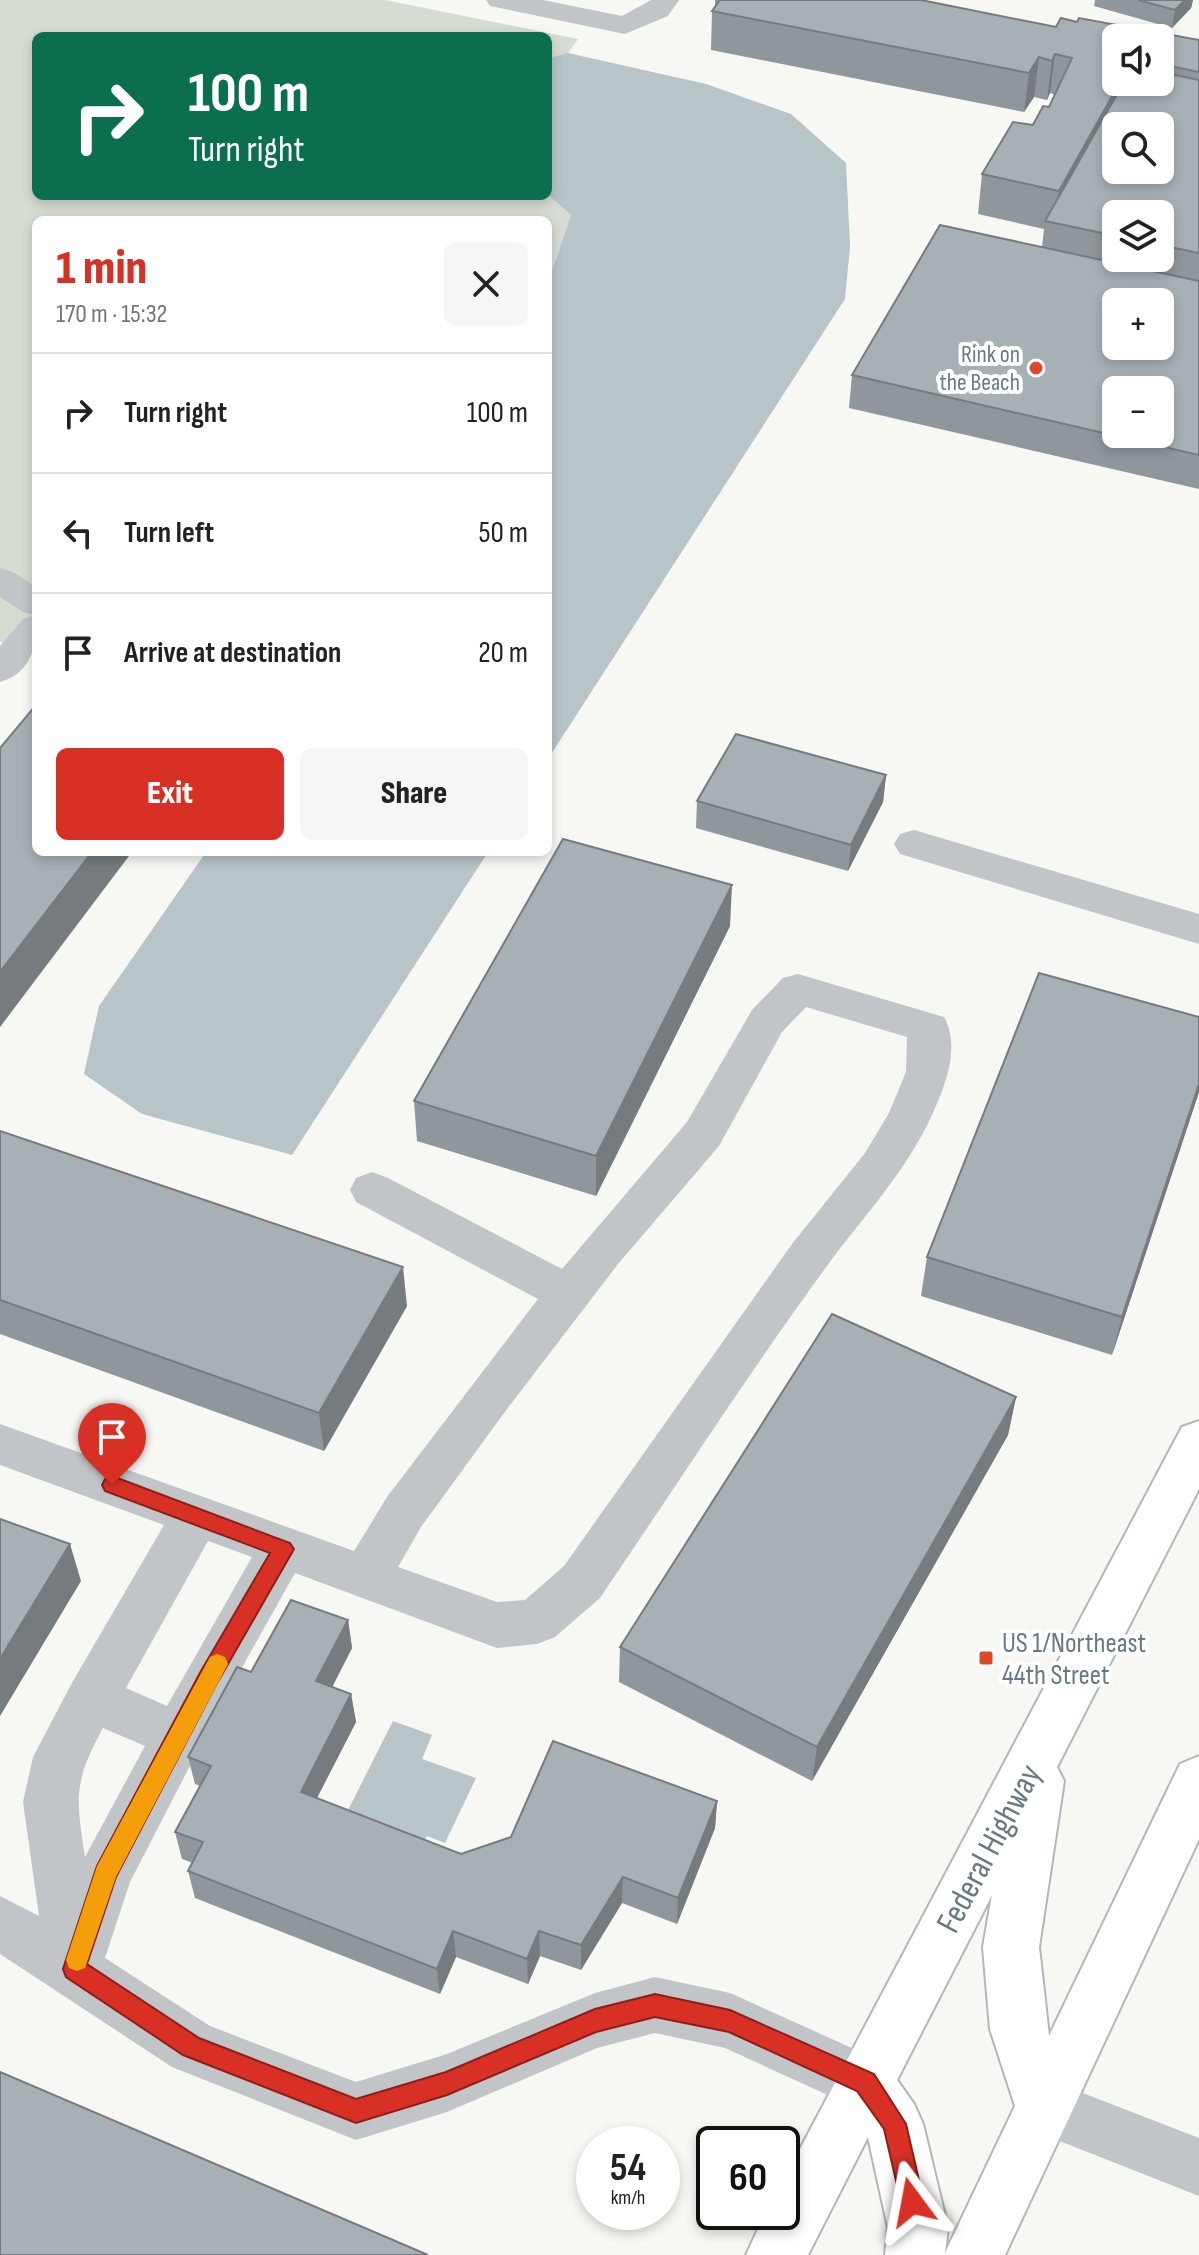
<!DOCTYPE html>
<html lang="en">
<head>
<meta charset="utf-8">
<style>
	body { margin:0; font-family:"Sofia Sans Condensed",sans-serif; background:#f6f6f6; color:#222; height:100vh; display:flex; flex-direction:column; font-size:30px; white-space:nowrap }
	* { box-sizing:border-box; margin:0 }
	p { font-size:26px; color:#767676 }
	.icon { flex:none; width:44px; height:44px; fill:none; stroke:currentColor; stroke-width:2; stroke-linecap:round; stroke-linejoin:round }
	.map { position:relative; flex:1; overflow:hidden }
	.panel { position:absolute; left:32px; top:216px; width:520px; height:640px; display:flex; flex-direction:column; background:#fff; border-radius:12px; box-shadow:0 4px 12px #0003 }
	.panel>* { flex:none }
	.banner { position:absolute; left:32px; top:32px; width:520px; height:168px; border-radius:12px; box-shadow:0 4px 12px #0003; background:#0b6e4f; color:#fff; overflow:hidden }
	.tools { position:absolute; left:1102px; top:24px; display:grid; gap:16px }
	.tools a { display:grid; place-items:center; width:72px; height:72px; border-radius:12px; background:#fff; box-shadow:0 4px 12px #0003; font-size:40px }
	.speed { position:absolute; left:576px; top:2126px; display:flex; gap:16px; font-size:40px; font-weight:700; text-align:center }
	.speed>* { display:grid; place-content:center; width:104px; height:104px; border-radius:50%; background:#fff; box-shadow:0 4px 12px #0003; line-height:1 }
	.speed small { font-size:20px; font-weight:400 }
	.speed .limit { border:4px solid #111; border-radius:12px; background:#fff; color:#111 }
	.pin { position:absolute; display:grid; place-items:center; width:68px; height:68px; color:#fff; margin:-82px -34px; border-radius:50% 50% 50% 0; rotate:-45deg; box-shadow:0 0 8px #0007 }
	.pin .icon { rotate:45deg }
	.me { position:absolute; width:88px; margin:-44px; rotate:347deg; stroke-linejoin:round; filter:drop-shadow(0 0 6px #0008) }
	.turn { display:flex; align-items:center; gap:28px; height:168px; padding:0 24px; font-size:36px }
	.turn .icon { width:104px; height:104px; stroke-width:2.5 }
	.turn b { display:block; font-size:56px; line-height:68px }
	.round { display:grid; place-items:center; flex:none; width:84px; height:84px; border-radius:12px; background:#f6f6f6 }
	.summary { display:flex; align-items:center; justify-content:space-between; height:136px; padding:0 24px }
	h1 { font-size:48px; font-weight:800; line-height:60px; color:#d93025 }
	.primary-button { display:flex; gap:16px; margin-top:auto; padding:16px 24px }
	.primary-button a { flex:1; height:92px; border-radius:12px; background:#d93025; color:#fff; font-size:32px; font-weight:800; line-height:92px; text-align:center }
	.primary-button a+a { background:#f6f6f6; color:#222 }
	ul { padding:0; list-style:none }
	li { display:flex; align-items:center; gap:24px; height:120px; padding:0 24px; border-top:2px solid #e0e0e0 }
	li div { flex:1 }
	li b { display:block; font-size:30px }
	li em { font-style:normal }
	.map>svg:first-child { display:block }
</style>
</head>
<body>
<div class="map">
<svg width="1199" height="2255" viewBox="0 0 1199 2255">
	<rect width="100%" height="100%" fill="#f7f7f4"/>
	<path fill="#d7dcd3" d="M0,0H385L578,39L568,53L548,58V36H36V196L548,195L571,215L548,282V220H36V653L0,642Z"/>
	<g fill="#b7c5c8">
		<path d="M568,53L706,84L791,114L846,163L850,246L845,299L548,759V282L571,215L548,195V58Z"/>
		<path d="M206,852H488L292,1155L142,1114L84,1074L99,1006Z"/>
		<path d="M393,1721L432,1735L422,1759L476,1778L445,1843L427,1836L420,1848L344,1818Z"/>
	</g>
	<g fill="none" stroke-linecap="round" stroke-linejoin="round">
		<g stroke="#b2b7bb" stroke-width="4">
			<path id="major" d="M1199,1421V1489L1057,1767L1064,1781L1039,1947L1049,2036L1180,1764L1199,1756V1839L1005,2255H885L888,2228L868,2137L808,2255H746L766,2212H782V2183L1182,1427ZM992,1895L983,1947L990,2029L1015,2106L945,2253L948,2228L923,2124L914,2104L897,2080Z"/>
		</g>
		<g fill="#c1c5c8" fill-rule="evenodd">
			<path d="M486,0H543L622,16L651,0H679L668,16L625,34L500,8L490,6Z"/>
			<path d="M0,568L13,572L36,587C36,623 44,670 0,682V646L23,619L35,615L23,612L0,597Z"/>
			<path d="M914,830L1199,914V944L900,854L894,844L900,834Z"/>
			<path d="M798,974L944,1017C961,1047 945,1086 932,1115C905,1174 861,1219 824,1270C746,1377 674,1489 600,1598L555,1637L537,1644L497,1648L295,1573L227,1694L130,1882L105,1958L210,2026L356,2082L447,2054L595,1993L655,1977L730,1993L885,2063L894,2083L885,2103L865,2112L725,2048L655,2033L597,2048L447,2112L356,2140L172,2067L0,1954V1896L39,1916L23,1802L33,1757L73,1681L164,1525L0,1465V1424L354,1551L387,1497L538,1299L356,1202L350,1190L356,1178L372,1172L388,1178L562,1269L687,1122L752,1010L783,978ZM806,1007L907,1037L906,1072L889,1113L865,1153L792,1244L564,1566L525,1600L497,1602L398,1567L421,1527L504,1413L618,1264L719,1146L782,1032ZM208,1541L252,1557L167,1706L126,1688ZM103,1728L145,1746L85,1857C76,1797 73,1783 103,1728Z"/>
			<path d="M1044,2078L1199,2138V2196L1024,2127L1015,2107L1024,2087Z"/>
		</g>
		<use href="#major" fill="#fff" fill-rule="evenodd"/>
	</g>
	<g fill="#90979c" fill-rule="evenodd">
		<path d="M715,0H921L1056,27L1077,22L1199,40V489L849,408L852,375L1042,247L1044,229L978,214L982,174L1049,107L1055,95L1050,93L1047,100L1034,97L1024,112L711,50L712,11L715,7ZM1116,38H1160V82H1116ZM1116,214H1160V258H1116Z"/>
		<path d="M1095,0H1193L1191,8L1172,28L1094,6Z"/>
		<path d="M886,775L883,802L848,871L696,828L697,801Z"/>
		<path d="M730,926L596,1196L417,1141L414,1101Z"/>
		<path d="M1199,1017V1092L1112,1355L921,1296L927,1257Z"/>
		<path d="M0,1131L407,1306L324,1451L0,1334Z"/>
		<path d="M1016,1397L1008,1435L812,1781L619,1682L620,1647Z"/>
		<path d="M348,1620L352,1648L332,1687L351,1694L356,1722L317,1798L461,1854L717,1801L715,1828L677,1924L622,1903L581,1970L540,1956L528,1984L456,1957L440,1994L195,1898L188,1871L193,1863L182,1859L175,1832L200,1786L195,1784L188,1757L251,1672Z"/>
	</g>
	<g fill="#757b7f">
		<path d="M1185,0H1193L1191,8L1172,28L1175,10Z"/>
		<path d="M1055,54L1050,93L1047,100L1052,61Z"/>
		<path d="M1039,57L1034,97L1024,112L1029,73Z"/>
		<path d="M1120,82H1130L1054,223L1059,191Z"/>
		<path d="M886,775L883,802L848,871L851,845Z"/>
		<path d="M92,852H132L0,1027V972Z"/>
		<path d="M732,885L730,926L596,1196V1156Z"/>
		<path d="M1199,1084V1092L1112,1355L1122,1317Z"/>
		<path d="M403,1267L407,1306L324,1451L319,1413Z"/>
		<path d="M1016,1397L1008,1435L812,1781L817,1747Z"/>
		<path d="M70,1544L81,1581L0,1716V1659Z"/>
		<path d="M348,1620L352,1648L321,1709L316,1681Z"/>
		<path d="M351,1694L356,1722L306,1819L301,1792Z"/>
		<path d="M717,1801L715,1828L677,1924L678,1898Z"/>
		<path d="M623,1877L622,1903L581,1970V1945Z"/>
		<path d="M453,1931L456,1957L440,1994L437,1969Z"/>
		<path d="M539,1931L540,1956L528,1984L527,1959Z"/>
	</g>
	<g fill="#a7b0b5" stroke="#757b7f" stroke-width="2" fill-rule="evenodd">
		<path d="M720,0H921L1056,27L1061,18L1077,22L1079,18L1199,40V72L1160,64V38H1116V82H1120L1059,191L982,174L1013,122L1033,125L1043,106L1049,107L1072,58L1055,54L1052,61L1039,57L1029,73L712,11Z"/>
		<path d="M1138,0H1185L1175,10Z"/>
		<path d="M1160,72L1199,80V253L1160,245V214H1116V236L1045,221L1124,82H1160ZM1116,126H1160V170H1116Z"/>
		<path d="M940,225L1199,281V455L852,375ZM1116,302H1160V346H1116ZM1116,390H1160V434H1116Z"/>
		<path d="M36,705V852H92L0,972V748Z"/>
		<path d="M736,734L886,775L851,845L697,801Z"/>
		<path d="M563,839L732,885L596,1156L414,1101Z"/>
		<path d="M1039,973L1199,1017V1084L1122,1317L927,1257Z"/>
		<path d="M0,1131L403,1267L319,1413L0,1300Z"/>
		<path d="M832,1314L1016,1397L817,1747L620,1647Z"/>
		<path d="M0,1519L70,1544L0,1659Z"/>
		<path d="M291,1600L348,1620L316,1681L351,1694L301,1792L461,1854L511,1837L553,1741L717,1801L678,1898L623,1877L581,1945L539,1931L527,1959L453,1931L437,1969L188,1871L203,1842L175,1832L211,1766L188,1757L237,1667L251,1672Z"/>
		<path d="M0,2072L428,2255H0Z"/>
	</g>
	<path fill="#d93025" stroke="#8d1f18" stroke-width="2" d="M112,1476L290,1543L294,1549L216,1685L116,1877L87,1964L199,2038L356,2099L446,2072L595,2009L655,1994L730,2010L874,2074L906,2124L924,2202L920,2211L912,2214L903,2211L884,2129L857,2091L729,2032L655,2017L596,2032L447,2095L356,2123L183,2055L66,1977L63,1969L97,1866L201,1671L270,1553L105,1491L102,1485L105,1479Z"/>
	<path fill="#f59e0b" d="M217,1654L225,1657L228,1664L116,1877L85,1968L77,1971L69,1968L66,1960L97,1866L210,1657Z"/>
	<g fill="#de492d" stroke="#fff" stroke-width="3">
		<circle cx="1036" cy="368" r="8"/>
		<rect x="978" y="1650" width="16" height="16" rx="4"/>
	</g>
	<g text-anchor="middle" stroke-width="8" stroke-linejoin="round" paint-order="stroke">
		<g font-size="24" fill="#677984" stroke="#fff" text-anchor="end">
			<text x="1020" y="362">Rink on<tspan x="1020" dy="28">the Beach</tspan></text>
		</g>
		<g font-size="28" fill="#677984" stroke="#fff" text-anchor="start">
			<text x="1002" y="1652">US 1/Northeast<tspan x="1002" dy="32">44th Street</tspan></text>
		</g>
		<g font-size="34" fill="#677984" stroke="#fff">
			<text transform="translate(988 1848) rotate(-62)" y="12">Federal Highway</text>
		</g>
	</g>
</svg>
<div class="tools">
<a><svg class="icon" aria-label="sound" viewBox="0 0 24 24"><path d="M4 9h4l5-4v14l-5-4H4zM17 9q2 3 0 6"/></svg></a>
<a><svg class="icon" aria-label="search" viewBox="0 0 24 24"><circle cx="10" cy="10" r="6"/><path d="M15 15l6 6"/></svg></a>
<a><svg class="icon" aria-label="layers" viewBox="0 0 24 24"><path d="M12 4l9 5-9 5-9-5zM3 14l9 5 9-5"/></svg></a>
<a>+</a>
<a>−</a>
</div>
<div class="speed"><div>54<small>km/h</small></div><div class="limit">60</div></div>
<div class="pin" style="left:112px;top:1485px;background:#d93025"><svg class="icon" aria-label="arrive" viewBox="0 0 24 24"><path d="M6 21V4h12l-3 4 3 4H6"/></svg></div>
<svg class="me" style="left:912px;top:2202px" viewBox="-20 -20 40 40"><path d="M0-17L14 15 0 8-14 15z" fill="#d93025" stroke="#fff" stroke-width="4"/></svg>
<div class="banner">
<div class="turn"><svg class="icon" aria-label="right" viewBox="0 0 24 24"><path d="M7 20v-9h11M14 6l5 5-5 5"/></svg><div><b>100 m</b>Turn right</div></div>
</div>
<section class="panel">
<div class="summary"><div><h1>1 min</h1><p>170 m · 15:32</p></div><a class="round"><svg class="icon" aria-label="close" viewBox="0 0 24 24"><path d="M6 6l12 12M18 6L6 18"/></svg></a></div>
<ul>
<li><svg class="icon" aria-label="right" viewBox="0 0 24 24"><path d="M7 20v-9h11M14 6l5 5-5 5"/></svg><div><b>Turn right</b></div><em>100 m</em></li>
<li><svg class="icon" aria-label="left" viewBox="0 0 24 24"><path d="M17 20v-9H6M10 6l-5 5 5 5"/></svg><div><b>Turn left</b></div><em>50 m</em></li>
<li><svg class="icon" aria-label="arrive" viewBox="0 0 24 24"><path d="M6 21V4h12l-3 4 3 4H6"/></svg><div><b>Arrive at destination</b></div><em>20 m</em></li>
</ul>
<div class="primary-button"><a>Exit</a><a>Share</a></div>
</section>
</div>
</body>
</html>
